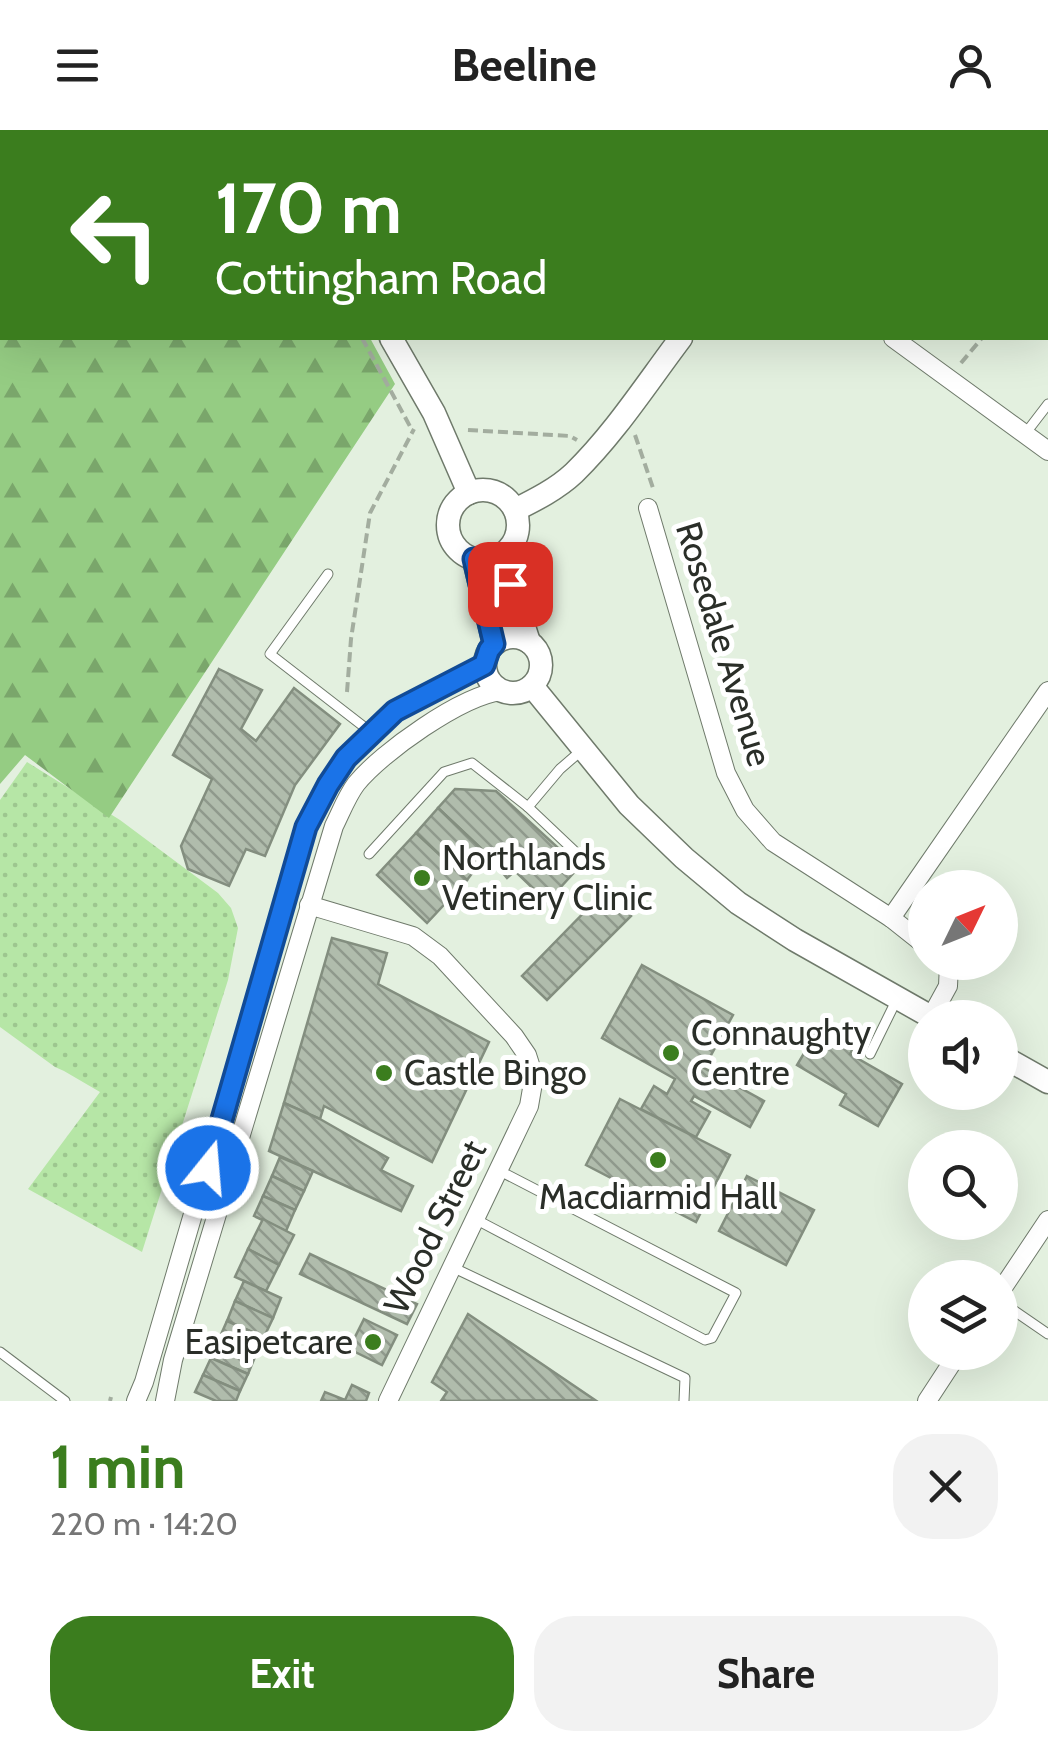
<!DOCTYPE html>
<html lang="en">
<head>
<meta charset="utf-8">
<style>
	body { margin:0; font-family:Cabin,sans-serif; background:#f2f2f2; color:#222; height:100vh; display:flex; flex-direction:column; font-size:38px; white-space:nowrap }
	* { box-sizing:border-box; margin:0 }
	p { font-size:32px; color:#767676 }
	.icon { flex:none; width:55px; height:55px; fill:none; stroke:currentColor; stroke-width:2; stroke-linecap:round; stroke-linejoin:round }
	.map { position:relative; height:1271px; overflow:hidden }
	.sheet { display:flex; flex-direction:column; background:#fff; flex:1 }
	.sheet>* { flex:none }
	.banner { position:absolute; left:0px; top:0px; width:1050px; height:210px; box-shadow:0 10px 40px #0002; background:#3b7d1e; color:#fff; overflow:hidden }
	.needle { width:65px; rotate:47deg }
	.tools { position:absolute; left:908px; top:740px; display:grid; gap:20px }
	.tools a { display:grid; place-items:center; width:110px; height:110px; border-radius:50%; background:#fff; box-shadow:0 10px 40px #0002; font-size:50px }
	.pin { position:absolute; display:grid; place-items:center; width:85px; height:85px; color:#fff; margin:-42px; border-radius:20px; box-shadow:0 5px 15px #0006 }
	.me { position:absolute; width:110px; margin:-55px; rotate:17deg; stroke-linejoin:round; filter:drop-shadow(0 0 8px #0008) }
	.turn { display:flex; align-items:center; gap:35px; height:210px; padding:0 50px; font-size:45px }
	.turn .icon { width:130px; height:130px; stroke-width:2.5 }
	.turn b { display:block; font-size:70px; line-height:85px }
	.round { display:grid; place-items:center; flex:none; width:105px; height:105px; border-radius:40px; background:#f2f2f2 }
	.head { display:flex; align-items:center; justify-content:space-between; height:170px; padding:0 50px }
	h1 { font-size:60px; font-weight:700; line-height:75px; color:#3b7d1e }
	.action { display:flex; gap:20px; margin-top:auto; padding:20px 50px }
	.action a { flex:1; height:115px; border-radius:40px; background:#3b7d1e; color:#fff; font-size:40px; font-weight:700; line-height:115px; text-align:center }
	.action a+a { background:#f2f2f2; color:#222 }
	header { display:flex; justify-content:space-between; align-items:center; height:130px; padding:0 50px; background:#fff; font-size:45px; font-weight:700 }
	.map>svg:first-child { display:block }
</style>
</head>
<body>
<header><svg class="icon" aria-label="menu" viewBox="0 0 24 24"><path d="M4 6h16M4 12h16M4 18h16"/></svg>Beeline<svg class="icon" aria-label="person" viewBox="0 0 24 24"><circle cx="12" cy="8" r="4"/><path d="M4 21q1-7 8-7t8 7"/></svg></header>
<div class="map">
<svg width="1048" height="1271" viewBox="0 0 1048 1271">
	<defs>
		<pattern id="grass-dots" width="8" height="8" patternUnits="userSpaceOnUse" patternTransform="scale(2.5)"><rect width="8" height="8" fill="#b6e6a6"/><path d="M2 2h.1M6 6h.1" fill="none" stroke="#9dc68f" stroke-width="1.8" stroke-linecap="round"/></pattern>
		<pattern id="forest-firs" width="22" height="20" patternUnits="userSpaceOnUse" patternTransform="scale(2.5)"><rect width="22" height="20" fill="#95cc83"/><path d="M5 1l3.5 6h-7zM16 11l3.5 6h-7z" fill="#7aa66b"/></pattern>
		<pattern id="building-back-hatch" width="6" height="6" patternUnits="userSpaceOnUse" patternTransform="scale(2.5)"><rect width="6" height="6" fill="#b0bcac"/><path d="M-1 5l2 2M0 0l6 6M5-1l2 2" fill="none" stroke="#8f998c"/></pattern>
	</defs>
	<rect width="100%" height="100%" fill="#e3f0df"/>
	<path fill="url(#grass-dots)" d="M27,632L120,690L218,763L231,778L238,798L228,850L142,1122L28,1059L100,962L64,941L55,937L0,897V670Z"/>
	<path fill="url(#forest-firs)" d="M0,0H225L227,2H2V208H370L395,254L109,688L25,625L0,654Z"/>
	<g fill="url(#building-back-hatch)" stroke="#838e7f" stroke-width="2.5">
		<path d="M219,539L262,560L241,599L256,611L294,558L340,594L295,655L265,726L246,719L229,756L188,739L181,716L212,649L173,625Z"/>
		<path d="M455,659L496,661L579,737L547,772L515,741L507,748L487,724L438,678Z"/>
		<path d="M438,678L487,724L467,750L416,703Z"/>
		<path d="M416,703L467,750L427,793L377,745Z"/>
		<path d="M605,761L631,786L547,870L522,846Z"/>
		<path d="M332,808L387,823L378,854L489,912L432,1032L324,976L320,989L284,973Z"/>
		<path d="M642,835L733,885L704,938L764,971L750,997L694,966L691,971L710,982L696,1007L641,979L654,956L667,964L675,949L602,908Z"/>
		<path d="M822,893L856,913L850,924L902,954L878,996L840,975L846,964L797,935Z"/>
		<path d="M620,969L730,1025L696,1092L586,1035Z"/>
		<path d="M284,973L320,989L388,1028L381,1040L413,1056L401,1081L269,1021Z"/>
		<path d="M280,1027L313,1041L304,1061L272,1046Z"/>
		<path d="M272,1046L304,1061L295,1080L263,1066Z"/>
		<path d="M747,1046L814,1080L786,1135L719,1101Z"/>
		<path d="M263,1066L295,1080L286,1101L254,1086Z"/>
		<path d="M263,1089L294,1105L279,1135L248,1119Z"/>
		<path d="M248,1119L279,1135L266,1161L235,1147Z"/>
		<path d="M310,1124L417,1174L407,1194L300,1144Z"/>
		<path d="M244,1151L281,1168L273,1188L235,1171Z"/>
		<path d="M235,1171L273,1188L264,1207L227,1191Z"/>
		<path d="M468,1184L595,1270L441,1271L447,1262L432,1252Z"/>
		<path d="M364,1189L397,1205L382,1235L349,1219Z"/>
		<path d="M227,1191L264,1207L255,1227L218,1211Z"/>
		<path d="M218,1211L255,1227L248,1244L211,1228Z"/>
		<path d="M211,1228L248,1244L240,1261L203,1245Z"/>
		<path d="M203,1245L240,1261L236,1271H216L195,1262Z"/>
		<path d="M352,1255L369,1263L366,1271H321L325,1262L345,1270Z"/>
	</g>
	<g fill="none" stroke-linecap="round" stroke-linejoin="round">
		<g stroke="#6f7a6b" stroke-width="11">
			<g id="service">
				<path d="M1025,304L1048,274"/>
				<path d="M328,444L270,524L372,603"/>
				<path d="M528,677L560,639L582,620"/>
				<path d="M369,724L444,642L472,633L528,677L585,731"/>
				<path d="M870,924L896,871"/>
				<path d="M475,1089L705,1210L712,1208L736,1163L498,1040"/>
				<path d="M452,1137L685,1248L684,1271"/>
				<path d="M1000,1171L1048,1204"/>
				<path d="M0,1222L65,1271"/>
			</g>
		</g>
		<g stroke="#6f7a6b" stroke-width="20">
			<g id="minor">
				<path d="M893,208L1048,321"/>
				<path d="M648,378L726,643L745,680L773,712L891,788L925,815"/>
				<path d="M309,775L413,806L440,826L514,906L527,925L534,947L529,976L388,1271"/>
				<path d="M891,788L1048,561"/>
				<path d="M931,887L948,856L949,834L948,832"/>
				<path d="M1000,1162L1048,1090"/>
				<path d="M136,1271L144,1252L306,697L328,655L346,628L395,581L485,535"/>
				<path d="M165,1271L173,1230L334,696C341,682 347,666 356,654C382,622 461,566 501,561"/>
				<path d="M927,1271L959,1222"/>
			</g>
		</g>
		<g stroke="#6f7a6b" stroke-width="25">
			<g id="tertiary">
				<path d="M243,0L245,2"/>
				<path d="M833,2L835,0"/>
				<path d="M391,208L434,283L469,363"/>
				<circle cx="483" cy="395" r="35"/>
				<path d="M515,380C535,370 557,359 574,343C615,303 647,253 681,208"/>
				<path d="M501,425L529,512"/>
				<path d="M474,429L494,513"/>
				<circle cx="513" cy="535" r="28"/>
				<path d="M532,556L629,675L684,728L738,773L795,810L933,888"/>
				<path d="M1000,925L1048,952"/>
			</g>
		</g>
		<g stroke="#a3ad9f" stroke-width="4" stroke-dasharray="10 5" stroke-linecap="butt">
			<path d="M201,0L203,2"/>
			<path d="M459,0L461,2"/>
			<path d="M96,2L99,0"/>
			<path d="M548,2L550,0"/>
			<path d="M0,102L2,98"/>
			<path d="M1048,166V165"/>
			<path d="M362,208L412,300"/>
			<path d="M961,233L982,208"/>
			<path d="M468,300L570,306L577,310"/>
			<path d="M635,305L653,358"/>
			<path d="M347,562L351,509L370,383L414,299"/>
			<path d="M110,1271L111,1267"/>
		</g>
		<use href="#service" stroke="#fff" stroke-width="9"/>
		<use href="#minor" stroke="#fff" stroke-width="18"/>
		<use href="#tertiary" stroke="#fff" stroke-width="22"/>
	</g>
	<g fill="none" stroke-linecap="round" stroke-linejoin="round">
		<g stroke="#114b97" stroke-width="25">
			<path id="route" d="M208,1038L306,697L328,655L346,628L395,581L484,535L489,520L494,514L474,429H492L501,425L510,454"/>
		</g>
		<use href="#route" stroke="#1a73e8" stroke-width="18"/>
	</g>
	<g fill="#3b7d1e" stroke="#fff" stroke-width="4">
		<circle cx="422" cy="748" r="10"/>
		<circle cx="671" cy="923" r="10"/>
		<circle cx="384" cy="943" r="10"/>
		<circle cx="658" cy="1030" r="10"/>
		<circle cx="373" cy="1212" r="10"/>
	</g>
	<g text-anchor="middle" stroke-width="10" stroke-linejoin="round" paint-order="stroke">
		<g font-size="35" fill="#2a2e28" stroke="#fff">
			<text transform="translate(724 514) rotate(73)" y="12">Rosedale Avenue</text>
			<text transform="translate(435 1097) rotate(-64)" y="12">Wood Street</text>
		</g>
		<g font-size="35" fill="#2a2e28" stroke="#fff" text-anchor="start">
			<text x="442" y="740">Northlands<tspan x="442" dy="40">Vetinery Clinic</tspan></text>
			<text x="691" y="915">Connaughty<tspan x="691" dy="40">Centre</tspan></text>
			<text x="404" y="955">Castle Bingo</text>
			<text x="658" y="1079" text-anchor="middle">Macdiarmid Hall</text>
			<text x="353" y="1224" text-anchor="end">Easipetcare</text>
		</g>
	</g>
</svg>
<div class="tools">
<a><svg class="needle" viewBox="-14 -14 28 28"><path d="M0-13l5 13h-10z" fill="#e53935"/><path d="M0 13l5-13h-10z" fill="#767676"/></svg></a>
<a><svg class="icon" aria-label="sound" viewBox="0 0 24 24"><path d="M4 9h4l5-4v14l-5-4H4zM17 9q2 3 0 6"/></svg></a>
<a><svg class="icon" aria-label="search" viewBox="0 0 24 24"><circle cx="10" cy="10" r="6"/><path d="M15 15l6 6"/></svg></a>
<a><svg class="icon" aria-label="layers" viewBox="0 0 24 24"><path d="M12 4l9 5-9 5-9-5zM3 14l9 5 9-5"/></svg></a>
</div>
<div class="pin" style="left:510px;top:454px;background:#d93025"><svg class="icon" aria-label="arrive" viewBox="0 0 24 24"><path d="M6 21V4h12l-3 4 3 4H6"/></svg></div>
<svg class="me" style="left:208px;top:1038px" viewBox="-20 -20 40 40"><circle r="17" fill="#1a73e8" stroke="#fff" stroke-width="3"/><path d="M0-11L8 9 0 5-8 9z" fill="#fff"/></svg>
<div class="banner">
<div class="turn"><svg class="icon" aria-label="left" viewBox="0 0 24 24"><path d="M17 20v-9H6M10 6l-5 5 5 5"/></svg><div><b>170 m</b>Cottingham Road</div></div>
</div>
</div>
<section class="sheet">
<div class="head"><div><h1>1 min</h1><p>220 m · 14:20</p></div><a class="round"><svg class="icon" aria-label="close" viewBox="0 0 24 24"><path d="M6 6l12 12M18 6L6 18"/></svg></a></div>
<div class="action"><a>Exit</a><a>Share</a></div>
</section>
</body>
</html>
